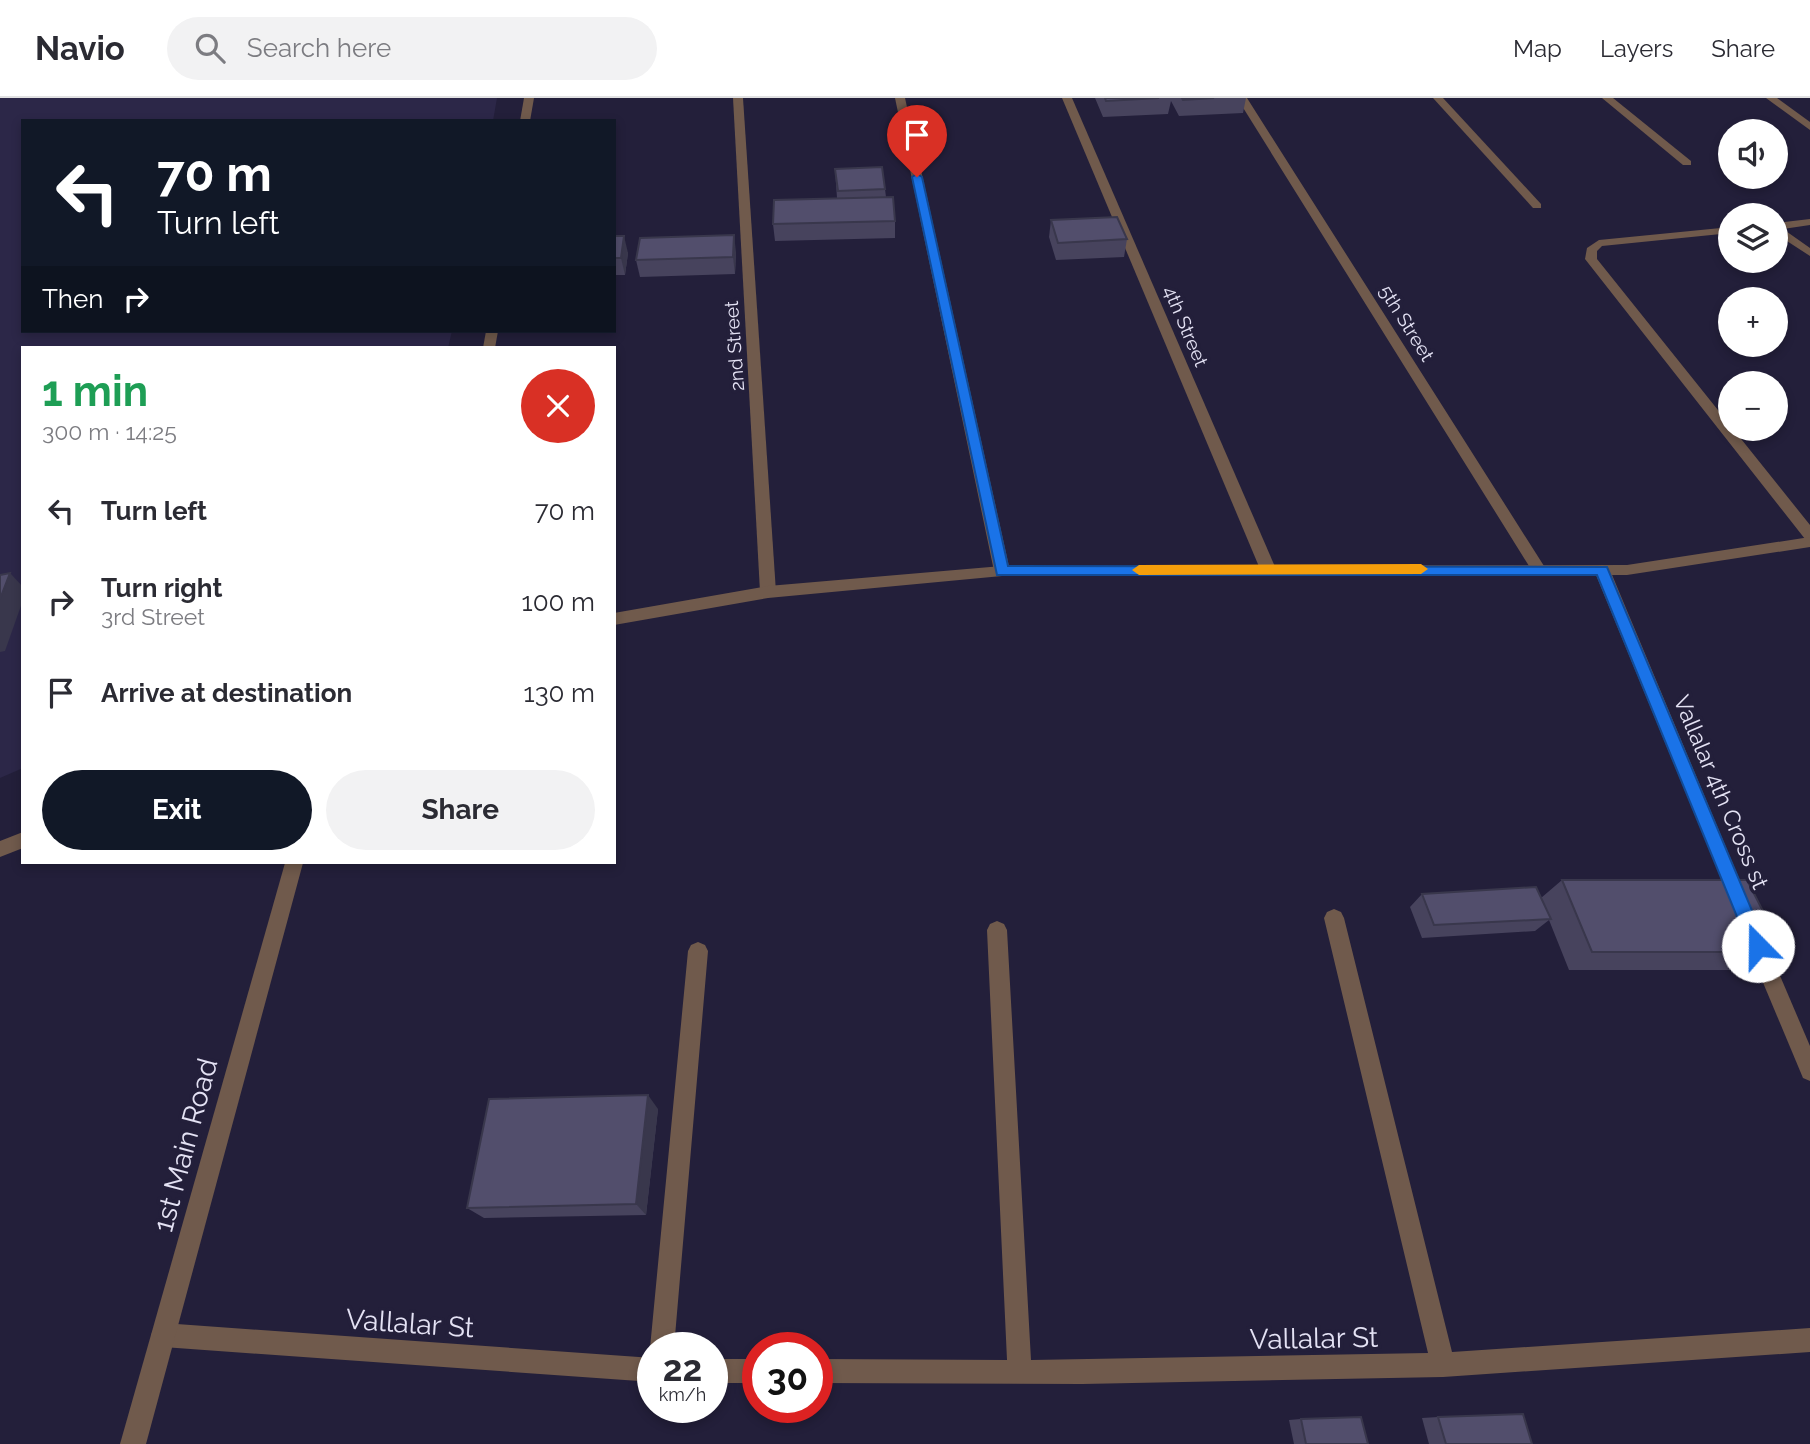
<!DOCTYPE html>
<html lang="en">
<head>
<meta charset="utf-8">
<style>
	body { margin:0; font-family:Raleway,sans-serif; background:#f2f2f3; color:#2b2b33; height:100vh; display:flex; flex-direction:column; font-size:26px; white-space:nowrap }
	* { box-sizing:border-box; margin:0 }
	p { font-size:23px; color:#7c7c81 }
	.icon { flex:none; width:38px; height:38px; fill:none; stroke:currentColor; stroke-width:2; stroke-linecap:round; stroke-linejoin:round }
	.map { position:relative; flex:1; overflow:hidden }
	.panel { position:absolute; left:21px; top:248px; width:595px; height:518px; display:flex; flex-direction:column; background:#fff; border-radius:0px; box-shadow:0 4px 10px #0003 }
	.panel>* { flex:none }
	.guide { position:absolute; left:21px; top:21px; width:595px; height:214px; border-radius:0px; box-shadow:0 4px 10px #0003; background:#111827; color:#fff; overflow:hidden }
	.fabs { position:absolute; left:1718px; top:21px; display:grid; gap:14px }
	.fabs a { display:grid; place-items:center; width:70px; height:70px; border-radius:50%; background:#fff; box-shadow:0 4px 10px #0003; font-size:35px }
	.speed { position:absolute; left:637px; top:1234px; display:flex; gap:14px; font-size:35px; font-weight:700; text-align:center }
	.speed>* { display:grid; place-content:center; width:91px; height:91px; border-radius:50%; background:#fff; box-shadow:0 4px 10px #0003; line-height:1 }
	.speed small { font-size:18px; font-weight:400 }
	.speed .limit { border:10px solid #d22; background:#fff; color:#111 }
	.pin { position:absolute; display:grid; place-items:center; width:60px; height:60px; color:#fff; margin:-72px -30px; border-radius:50% 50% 50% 0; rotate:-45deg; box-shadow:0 0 7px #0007 }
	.pin .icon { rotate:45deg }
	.me { position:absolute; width:77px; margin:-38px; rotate:338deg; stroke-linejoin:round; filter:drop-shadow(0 0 5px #0008) }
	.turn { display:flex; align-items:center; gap:24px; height:147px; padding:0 21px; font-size:32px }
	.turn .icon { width:91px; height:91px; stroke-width:2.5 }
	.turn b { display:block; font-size:49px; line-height:60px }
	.then { display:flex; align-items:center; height:66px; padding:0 21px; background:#0003; gap:14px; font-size:26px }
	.round { display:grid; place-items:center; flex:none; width:74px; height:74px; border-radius:37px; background:#f2f2f3 }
	.summary { display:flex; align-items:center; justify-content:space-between; height:119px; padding:0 21px }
	h1 { font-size:42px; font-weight:700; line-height:52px; color:#1e9e55 }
	.cta { display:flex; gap:14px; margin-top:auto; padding:14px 21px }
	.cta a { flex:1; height:80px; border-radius:42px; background:#111827; color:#fff; font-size:28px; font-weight:700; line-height:80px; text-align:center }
	.cta a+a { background:#f2f2f3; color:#2b2b33 }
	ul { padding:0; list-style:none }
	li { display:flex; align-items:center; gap:21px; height:91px; padding:0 21px }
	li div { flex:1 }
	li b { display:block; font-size:26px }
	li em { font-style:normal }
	header { display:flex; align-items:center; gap:42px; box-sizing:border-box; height:98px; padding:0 35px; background:#fff; border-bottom:2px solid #e1e1e2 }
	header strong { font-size:33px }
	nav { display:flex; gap:38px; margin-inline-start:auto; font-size:24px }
	.search { width:490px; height:63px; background:#f2f2f3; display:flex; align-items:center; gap:18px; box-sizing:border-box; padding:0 24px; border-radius:38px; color:#7c7c81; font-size:26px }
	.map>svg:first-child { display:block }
</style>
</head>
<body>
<header>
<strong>Navio</strong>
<div class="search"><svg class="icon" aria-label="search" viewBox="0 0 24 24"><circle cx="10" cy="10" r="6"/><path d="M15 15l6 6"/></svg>Search here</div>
<nav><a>Map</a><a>Layers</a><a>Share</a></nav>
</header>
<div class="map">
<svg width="1810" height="1346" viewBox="0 0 1810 1346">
	<rect width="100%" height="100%" fill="#231f3a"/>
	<path fill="#2c2748" d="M0,0H497L493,23H23V233H452L448,250H23V670L0,680Z"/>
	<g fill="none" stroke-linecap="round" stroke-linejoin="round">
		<g fill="#705a4c" fill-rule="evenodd">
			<path d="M524,0H534L530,23H520Z"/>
			<path d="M733,0H743L776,494L768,500L760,494Z"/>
			<path d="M895,0H905L1010,473L1002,478L994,473Z"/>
			<path d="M1062,0H1072L1276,471L1273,475H1263L1260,471Z"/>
			<path d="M1237,0H1247L1544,468L1547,472L1544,476H1534Z"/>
			<path d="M1433,0H1443L1541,106V110H1533Z"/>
			<path d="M1602,0H1613L1691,63V67H1683Z"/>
			<path d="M1766,0H1777L1810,24V32Z"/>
			<path d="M1810,121V127L1783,131L1810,150V158L1776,136V125Z"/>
			<path d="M1731,129V135L1602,148L1597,153V161L1810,427V442L1805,441L1585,161L1587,150L1599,142Z"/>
			<path d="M486,233H498L495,250H483Z"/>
			<path d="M1602,467L1610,472L1748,802L1746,808L1739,811L1732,808L1730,802L1594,472Z"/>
			<path d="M23,734V750L0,759V743Z"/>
			<path d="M1334,811L1341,814L1344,820L1452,1254L1810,1230V1254L1443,1279L1082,1286L817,1285V1261L1007,1262L987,832L990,826L997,823L1004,826L1007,832L1031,1262L1428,1255L1324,820L1327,814Z"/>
			<path d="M1756,835L1763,838L1810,948V983L1803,980L1746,844L1749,838Z"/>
			<path d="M698,844L705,847L708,853L674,1250H653V1257L650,1250L688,853L691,847Z"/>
			<path d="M163,1225L653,1260V1284L163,1249L155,1245L151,1237L155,1229Z"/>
			<rect x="712" y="1261" width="46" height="24"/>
		</g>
		<g fill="#705a4c" fill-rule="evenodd">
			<path d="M1810,439V449L1627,477L1002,478L768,500L614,527V515L768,488L1002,468L1627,467Z"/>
			<path d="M285,765H303L146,1346H120Z"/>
		</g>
	</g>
	<g fill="#47435d">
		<path d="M1095,0H1246L1243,15L1179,18L1171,3L1168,16L1103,19Z"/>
		<path d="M835,71L885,91L886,99L895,123V140L775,143L773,126L837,100Z"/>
		<path d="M1051,122L1127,141L1124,159L1056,162L1049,139Z"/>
		<path d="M614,138L628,155L625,177H614Z"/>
		<path d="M736,154L735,176L640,179L636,162Z"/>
		<path d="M1562,782L1784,854L1754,872H1569L1549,822L1535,833L1422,840L1410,809L1422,796L1541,800Z"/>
		<path d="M658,1011L646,1117L484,1120L467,1110Z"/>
		<path d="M1438,1319L1532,1346H1429L1422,1320Z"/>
		<path d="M1301,1321L1368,1346H1294L1289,1322Z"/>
	</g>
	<g fill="#39374c">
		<path d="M734,137L736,154L735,176L733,159Z"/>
		<path d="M624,138L628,155L625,177L621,160Z"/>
		<path d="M10,475L23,489V502L5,553L0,554V501Z"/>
		<path d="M648,997L658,1011L646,1117L636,1106Z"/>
	</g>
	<g fill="#524e6c" stroke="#39374c" stroke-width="2">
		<path d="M1105,0H1159L1106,3Z"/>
		<path d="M1182,0H1214L1183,2Z"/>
		<path d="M882,69L885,91L838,93L835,71Z"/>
		<path d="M893,99L895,123L773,126L774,102Z"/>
		<path d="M1117,119L1127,141L1058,145L1051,122Z"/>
		<path d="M734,137L733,159L636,162L640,140Z"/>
		<path d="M614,138H624L621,160H614Z"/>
		<path d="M10,475L0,501V477Z"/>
		<path d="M1562,782H1747L1784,854H1592Z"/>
		<path d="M1536,789L1551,821L1434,827L1422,796Z"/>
		<path d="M648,997L636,1106L467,1110L489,1001Z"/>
		<path d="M1523,1316L1532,1346H1446L1438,1319Z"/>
		<path d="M1361,1319L1368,1346H1306L1301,1321Z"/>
	</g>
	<path fill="#1a73e8" stroke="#114b97" stroke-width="2" d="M917,76L922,79L1008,468L1607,469L1767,848L1764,854L1758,856L1752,854L1749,848L1597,477H997L912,79Z"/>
	<path fill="#f59e0b" d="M1421,466L1428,471L1421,476L1139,477L1132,472L1139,467Z"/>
	<g text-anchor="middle" stroke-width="7" stroke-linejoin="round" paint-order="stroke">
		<g font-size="19" fill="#e4e2f4" stroke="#231f3a">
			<text transform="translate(1407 225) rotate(58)" y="7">5th Street</text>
			<text transform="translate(1186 228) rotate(67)" y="7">4th Street</text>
			<text transform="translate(734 248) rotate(-94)" y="7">2nd Street</text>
		</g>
		<g font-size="23" fill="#e4e2f4" stroke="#231f3a">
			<text transform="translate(1721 694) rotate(67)" y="8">Vallalar 4th Cross st</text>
		</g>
		<g font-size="28" fill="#e4e2f4" stroke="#231f3a">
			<text transform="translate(185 1047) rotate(-75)" y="10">1st Main Road</text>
			<text transform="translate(410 1225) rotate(4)" y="10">Vallalar St</text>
			<text transform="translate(1314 1240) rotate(-1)" y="10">Vallalar St</text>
		</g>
	</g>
</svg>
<div class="fabs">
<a><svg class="icon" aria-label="sound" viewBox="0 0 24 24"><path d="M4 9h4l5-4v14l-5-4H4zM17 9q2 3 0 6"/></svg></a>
<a><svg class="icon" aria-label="layers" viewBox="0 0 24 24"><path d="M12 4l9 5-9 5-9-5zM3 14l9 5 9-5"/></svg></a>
<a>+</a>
<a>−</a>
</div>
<div class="speed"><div>22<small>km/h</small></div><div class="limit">30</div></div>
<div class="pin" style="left:917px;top:79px;background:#d93025"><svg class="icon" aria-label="arrive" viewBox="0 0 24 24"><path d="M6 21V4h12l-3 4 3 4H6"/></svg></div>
<svg class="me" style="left:1758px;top:848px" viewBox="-20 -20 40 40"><circle r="19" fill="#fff"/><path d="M0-13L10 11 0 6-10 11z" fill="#1a73e8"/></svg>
<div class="guide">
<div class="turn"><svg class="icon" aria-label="left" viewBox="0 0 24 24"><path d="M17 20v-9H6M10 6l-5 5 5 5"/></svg><div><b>70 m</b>Turn left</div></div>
<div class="then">Then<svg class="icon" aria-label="right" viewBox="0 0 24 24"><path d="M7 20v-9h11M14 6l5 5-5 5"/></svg></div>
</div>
<section class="panel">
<div class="summary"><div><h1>1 min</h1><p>300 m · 14:25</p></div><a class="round" style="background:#d93025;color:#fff"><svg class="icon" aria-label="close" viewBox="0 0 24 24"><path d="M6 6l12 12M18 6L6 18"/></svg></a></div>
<ul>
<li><svg class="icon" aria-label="left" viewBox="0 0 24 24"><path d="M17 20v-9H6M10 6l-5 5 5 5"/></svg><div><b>Turn left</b></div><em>70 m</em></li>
<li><svg class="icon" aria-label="right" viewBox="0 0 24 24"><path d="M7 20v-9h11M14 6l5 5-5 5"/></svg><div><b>Turn right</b><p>3rd Street</p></div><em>100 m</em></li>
<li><svg class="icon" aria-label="arrive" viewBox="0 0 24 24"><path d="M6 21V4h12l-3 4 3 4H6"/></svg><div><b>Arrive at destination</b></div><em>130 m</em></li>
</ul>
<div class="cta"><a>Exit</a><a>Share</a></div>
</section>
</div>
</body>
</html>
